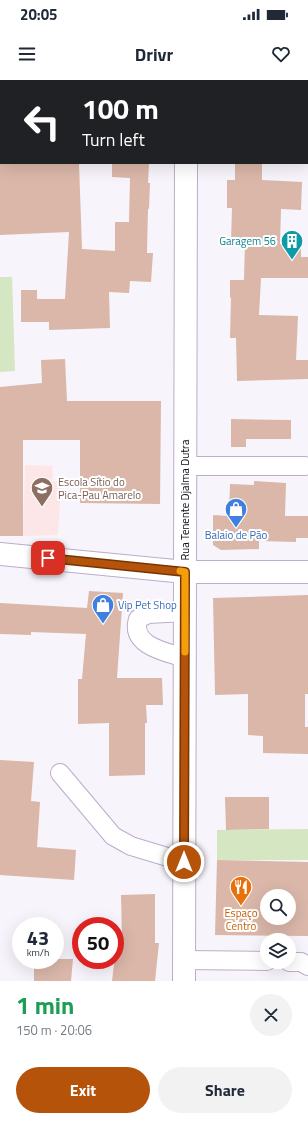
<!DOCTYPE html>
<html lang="en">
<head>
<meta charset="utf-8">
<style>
	body { margin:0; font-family:"Titillium Web",sans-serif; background:#f2f2f3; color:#1f2937; height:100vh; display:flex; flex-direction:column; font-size:15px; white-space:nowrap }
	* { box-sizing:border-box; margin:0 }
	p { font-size:13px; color:#747a83 }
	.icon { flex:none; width:22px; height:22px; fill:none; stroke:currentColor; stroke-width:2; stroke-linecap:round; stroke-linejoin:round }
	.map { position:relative; height:901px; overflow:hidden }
	.drawer { display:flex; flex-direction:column; background:#fff; flex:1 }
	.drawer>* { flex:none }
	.top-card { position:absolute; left:0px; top:0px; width:308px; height:84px; box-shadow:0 4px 16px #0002; background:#202124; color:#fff; overflow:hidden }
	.tools { position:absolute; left:260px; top:809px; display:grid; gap:8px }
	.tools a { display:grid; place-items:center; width:36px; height:36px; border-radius:50%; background:#fff; box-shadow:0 4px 16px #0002; font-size:20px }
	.speed { position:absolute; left:12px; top:837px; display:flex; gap:8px; font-size:20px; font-weight:700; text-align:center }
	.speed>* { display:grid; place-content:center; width:52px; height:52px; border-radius:50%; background:#fff; box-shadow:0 4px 16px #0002; line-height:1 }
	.speed small { font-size:10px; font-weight:400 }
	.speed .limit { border:6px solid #d22; background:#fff; color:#111 }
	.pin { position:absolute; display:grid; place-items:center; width:34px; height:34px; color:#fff; margin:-17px; border-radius:8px; box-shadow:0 2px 6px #0006 }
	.me { position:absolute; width:44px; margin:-22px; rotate:0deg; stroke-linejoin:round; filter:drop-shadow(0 0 3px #0008) }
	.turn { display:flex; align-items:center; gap:14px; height:84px; padding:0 16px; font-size:18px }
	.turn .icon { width:52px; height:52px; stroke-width:2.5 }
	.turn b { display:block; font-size:28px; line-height:34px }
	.round { display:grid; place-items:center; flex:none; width:42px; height:42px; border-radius:21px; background:#f2f2f3 }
	.head { display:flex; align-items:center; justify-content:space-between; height:68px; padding:0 16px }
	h1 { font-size:24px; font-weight:700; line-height:30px; color:#1e9e55 }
	.action { display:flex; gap:8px; margin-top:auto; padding:8px 16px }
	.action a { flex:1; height:46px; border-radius:24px; background:#b45309; color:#fff; font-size:16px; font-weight:700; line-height:46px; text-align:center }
	.action a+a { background:#f2f2f3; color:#1f2937 }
	.status { display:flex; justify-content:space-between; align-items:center; height:28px; padding:0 20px; background:#fff; direction:ltr }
	.status svg { height:11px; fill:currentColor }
	header { display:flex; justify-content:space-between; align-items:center; height:52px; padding:0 16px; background:#fff; font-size:18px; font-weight:700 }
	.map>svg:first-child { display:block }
</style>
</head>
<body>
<div class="status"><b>20:05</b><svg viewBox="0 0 49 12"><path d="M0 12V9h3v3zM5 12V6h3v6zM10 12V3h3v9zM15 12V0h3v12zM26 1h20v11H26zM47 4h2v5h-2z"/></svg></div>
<header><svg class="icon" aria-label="menu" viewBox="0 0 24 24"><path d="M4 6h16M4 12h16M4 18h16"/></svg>Drivr<svg class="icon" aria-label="heart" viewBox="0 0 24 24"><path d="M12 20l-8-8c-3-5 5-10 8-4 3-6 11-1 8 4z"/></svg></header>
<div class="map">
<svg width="308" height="901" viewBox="0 0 308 901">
	<rect width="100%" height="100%" fill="#f7f4fb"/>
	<path fill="#fce6e7" d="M25,385L53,386L52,401L61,402L58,455L23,456Z"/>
	<g fill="#d5e6c3">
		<path d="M0,197H12L15,291L0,292Z"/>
		<path d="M308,749V780H217V750Z"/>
	</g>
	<g fill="#dab7a9" fill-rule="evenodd">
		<path d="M0,83H79L82,169L115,171V142H129L130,98L112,97V83H149L148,103H150L149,129H148L147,173H153L151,202L130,201L129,213L109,212L110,248L49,250V242H21V210H37V219H65L69,152L0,155Z"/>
		<path d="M235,83H262V100L302,102L301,130L281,129L280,164H301V177H308V198H261L259,235L298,236L296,280H308V299L237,301L236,258H230L231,218L230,217V200H244L245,162H231L232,128H227V100H235Z"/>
		<path d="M65,279L67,321H161L160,424L80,423V360H23V456H0V307L42,303L41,280Z"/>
		<path d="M231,339L291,340V359H246V367H231Z"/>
		<path d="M254,401L286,403L285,436H308V458H296V462L259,461V469L221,470L213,465V435L229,436L230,404L254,405Z"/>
		<path d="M89,511L123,513L117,598H162L163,625H146L147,643H145V695L109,696V643L78,644V599H82L86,554L31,552V555L0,554V523L87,528Z"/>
		<path d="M308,515V614H305V647H308V674L263,673V656L248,655V614L215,615L213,518Z"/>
		<path d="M0,680L34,682L31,721L40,722L37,767L76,770L74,800L0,795Z"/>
		<path d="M225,717H269V749L226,750Z"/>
		<path d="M217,780L308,782V856L215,855ZM267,816H289V838H267Z"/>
		<path d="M155,814V863H159L155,901H112L117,859H122L121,815Z"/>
		<path d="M55,879H73L71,901H34V880Z"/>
	</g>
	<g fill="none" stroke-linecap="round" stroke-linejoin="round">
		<g stroke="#bcadcb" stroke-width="20">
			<g id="minor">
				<path d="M110,0V1"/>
				<path d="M0,5H1"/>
				<path d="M307,8H308"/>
				<path d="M185,386H305"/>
				<path d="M185,578C166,572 130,566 138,539L148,534L185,532"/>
				<path d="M60,693L113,756L131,766L184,782"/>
				<path d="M184,880L267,881"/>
				<path d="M289,882H301L308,886"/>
			</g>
		</g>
		<g stroke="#bcadcb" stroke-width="24">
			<g id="major">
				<path d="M186,1V0"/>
				<path d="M0,474L185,492H308"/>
				<path d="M184,901L186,83"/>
			</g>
		</g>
		<use href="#minor" stroke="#fff" stroke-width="18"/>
		<use href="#major" stroke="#fff" stroke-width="22"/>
	</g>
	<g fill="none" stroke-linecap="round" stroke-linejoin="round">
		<g stroke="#753606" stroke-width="10">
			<path id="route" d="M48,478L185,492L184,782"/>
		</g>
		<use href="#route" stroke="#b45309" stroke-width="7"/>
		<path stroke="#f59e0b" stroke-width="7" d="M180,491L185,492V572"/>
	</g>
	<defs>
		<g id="building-pin" transform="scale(1.15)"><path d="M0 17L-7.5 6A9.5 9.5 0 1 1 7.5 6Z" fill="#0f9aa8" stroke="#fff"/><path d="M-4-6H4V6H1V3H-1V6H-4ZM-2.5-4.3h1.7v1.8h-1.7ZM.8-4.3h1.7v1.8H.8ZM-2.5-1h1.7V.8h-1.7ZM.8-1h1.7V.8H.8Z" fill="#fff"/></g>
		<g id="school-pin" transform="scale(1.15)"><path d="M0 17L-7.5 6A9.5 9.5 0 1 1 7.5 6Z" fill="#8d6e63" stroke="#fff"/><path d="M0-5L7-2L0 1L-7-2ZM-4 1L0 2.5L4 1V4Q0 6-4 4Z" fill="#fff"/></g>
		<g id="shop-pin" transform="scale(1.15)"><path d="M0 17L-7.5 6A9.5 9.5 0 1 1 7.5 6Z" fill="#3f7fe0" stroke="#fff"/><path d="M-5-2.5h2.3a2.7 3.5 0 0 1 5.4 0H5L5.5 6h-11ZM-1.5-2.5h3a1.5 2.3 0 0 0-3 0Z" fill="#fff"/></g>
		<g id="restaurant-pin" transform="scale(1.15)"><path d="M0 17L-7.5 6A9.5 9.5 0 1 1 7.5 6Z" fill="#e8710a" stroke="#fff"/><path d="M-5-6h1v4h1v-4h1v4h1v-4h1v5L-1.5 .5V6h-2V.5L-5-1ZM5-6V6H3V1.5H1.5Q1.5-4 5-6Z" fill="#fff"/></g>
	</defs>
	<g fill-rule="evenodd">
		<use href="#building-pin" x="292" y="161"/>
		<use href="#school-pin" x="42" y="408"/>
		<use href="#shop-pin" x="236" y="429"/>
		<use href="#shop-pin" x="103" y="525"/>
		<use href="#restaurant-pin" x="241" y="807"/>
	</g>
	<g text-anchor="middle" stroke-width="4" stroke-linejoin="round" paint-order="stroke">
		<g font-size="11" fill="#0d838f" stroke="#fff" text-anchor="end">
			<text x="276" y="165">Garagem 56</text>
		</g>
		<g font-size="11" fill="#785e54" stroke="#fff" text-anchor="start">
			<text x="58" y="406">Escola Sítio do<tspan x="58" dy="13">Pica-Pau Amarelo</tspan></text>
		</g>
		<g font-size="11" fill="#100a14" stroke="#fff">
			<text transform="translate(185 420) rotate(-90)" y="4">Rua Tenente Djalma Dutra</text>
		</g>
		<g font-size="11" fill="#366cbe" stroke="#fff">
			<text x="236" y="459">Balaio de Pão</text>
			<text x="118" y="529" text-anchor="start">Vip Pet Shop</text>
		</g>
		<g font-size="11" fill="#c56008" stroke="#fff">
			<text x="241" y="837">Espaço<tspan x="241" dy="13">Centro</tspan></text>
		</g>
	</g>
</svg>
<div class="tools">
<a><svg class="icon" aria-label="search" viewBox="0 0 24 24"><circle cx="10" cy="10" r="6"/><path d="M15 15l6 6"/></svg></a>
<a><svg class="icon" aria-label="layers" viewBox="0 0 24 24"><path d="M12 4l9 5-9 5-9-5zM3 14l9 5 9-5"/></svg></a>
</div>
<div class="speed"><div>43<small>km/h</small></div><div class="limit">50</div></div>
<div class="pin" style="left:48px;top:478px;background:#d93025"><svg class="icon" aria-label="arrive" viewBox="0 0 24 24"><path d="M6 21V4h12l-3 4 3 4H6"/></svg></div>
<svg class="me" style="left:184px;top:782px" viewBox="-20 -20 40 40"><circle r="17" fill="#b45309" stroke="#fff" stroke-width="3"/><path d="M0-11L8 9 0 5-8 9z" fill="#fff"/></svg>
<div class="top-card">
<div class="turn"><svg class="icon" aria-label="left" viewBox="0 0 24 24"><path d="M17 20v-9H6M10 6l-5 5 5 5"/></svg><div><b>100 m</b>Turn left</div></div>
</div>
</div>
<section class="drawer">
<div class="head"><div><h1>1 min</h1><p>150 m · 20:06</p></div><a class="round"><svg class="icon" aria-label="close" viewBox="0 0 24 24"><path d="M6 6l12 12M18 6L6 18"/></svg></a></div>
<div class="action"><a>Exit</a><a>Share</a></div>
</section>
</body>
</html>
